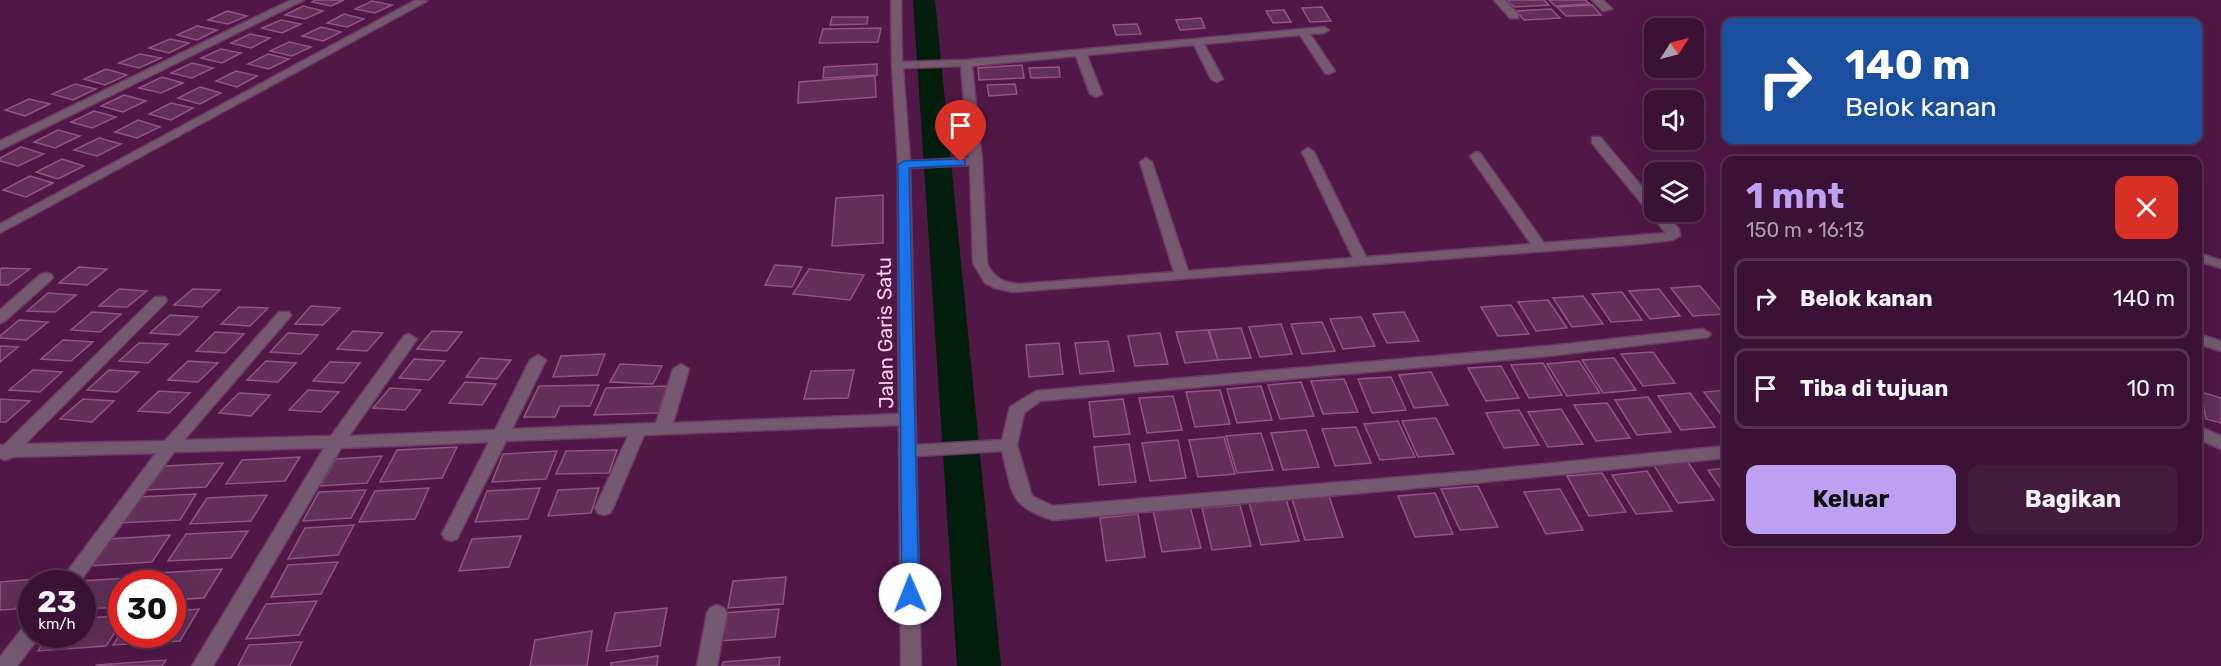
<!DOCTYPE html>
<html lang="id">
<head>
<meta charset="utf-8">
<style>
	body { margin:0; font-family:Rubik,sans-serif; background:#421b3d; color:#f1f3f6; height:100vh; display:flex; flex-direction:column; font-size:22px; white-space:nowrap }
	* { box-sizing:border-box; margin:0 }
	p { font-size:20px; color:#ac9ead }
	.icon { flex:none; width:33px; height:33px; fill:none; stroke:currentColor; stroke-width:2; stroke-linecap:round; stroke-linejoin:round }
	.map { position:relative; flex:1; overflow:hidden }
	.side { position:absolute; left:1722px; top:156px; width:480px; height:390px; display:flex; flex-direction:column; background:#3b1235; border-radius:12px; box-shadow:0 6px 24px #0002,0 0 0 2px #543250 }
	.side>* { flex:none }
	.hud { position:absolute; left:1722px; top:18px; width:480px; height:126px; border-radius:12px; box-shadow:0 6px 24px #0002,0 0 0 2px #543250; background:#1a4fa0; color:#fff; overflow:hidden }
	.needle { width:39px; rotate:54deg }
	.tools { position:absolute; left:1644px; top:18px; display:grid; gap:12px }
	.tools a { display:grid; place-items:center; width:60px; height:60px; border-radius:12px; background:#3b1235; box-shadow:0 6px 24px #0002,0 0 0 2px #543250; font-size:30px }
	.speed { position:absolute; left:18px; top:570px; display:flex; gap:12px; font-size:30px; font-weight:700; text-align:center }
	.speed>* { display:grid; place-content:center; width:78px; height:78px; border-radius:50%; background:#3b1235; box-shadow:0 6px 24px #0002,0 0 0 2px #543250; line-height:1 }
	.speed small { font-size:15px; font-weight:400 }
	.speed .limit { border:9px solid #d22; background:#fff; color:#111 }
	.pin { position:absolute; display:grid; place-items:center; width:51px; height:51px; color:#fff; margin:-62px -26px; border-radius:50% 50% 50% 0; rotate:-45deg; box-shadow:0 0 6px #0007 }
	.pin .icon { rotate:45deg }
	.me { position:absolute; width:66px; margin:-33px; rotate:359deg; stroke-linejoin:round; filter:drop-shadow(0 0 4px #0008) }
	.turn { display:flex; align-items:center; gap:21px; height:126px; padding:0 24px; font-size:27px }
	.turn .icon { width:78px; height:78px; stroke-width:2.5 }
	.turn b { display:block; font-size:42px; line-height:51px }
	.round { display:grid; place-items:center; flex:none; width:63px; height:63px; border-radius:12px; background:#421b3d }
	.summary { display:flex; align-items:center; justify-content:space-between; height:102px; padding:0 24px }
	h1 { font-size:36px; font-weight:700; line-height:45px; color:#bca0f2 }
	.button { display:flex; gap:12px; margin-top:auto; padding:12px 24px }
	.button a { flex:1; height:69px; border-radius:12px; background:#bca0f2; color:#111; font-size:24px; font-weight:700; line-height:69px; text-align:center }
	.button a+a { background:#421b3d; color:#f1f3f6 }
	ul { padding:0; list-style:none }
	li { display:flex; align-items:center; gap:18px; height:81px; margin:0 12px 9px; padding:0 12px; border:3px solid #543250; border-radius:12px }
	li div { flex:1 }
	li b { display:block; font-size:22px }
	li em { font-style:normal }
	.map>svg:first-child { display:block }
</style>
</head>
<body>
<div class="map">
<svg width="2221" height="666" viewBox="0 0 2221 666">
	<rect width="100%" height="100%" fill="#4f1847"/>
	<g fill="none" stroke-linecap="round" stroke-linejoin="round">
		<path fill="#001e0b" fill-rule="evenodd" d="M913,0H935L1001,666H957Z"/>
	</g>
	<g fill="#603058" stroke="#905485" stroke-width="1.5">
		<path d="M315,0H344L331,6L312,2Z"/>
		<path d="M1507,0H1544L1549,5L1514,7Z"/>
		<path d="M1549,0H1585L1590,4L1555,6Z"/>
		<path d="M372,1L392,5L375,13L355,9Z"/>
		<path d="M1592,5L1601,15L1566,16L1557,7Z"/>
		<path d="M303,6L323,11L305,19L285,15Z"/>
		<path d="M1322,7L1331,21L1310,22L1302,8Z"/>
		<path d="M1551,9L1560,18L1524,20L1516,11Z"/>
		<path d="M1284,10L1291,22L1273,23L1266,11Z"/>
		<path d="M227,11L247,16L228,24L208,20Z"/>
		<path d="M344,14L364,19L347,27L327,23Z"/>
		<path d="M832,17H868L867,24L830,25Z"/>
		<path d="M1201,18L1205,28L1180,30L1176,20Z"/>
		<path d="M281,20L301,24L282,33L262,28Z"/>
		<path d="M1137,24L1141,34L1116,35L1113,25Z"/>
		<path d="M197,26L217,30L197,40L177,35Z"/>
		<path d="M321,27L341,32L323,41L302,36Z"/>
		<path d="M881,28L878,42L819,43L823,29Z"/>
		<path d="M250,34L270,38L251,48L231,43Z"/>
		<path d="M170,39L189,43L169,53L149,48Z"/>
		<path d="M289,42L311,47L292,56L270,51Z"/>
		<path d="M221,49L241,53L222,63L201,58Z"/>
		<path d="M140,54L161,58L139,68L119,63Z"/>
		<path d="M268,54L289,59L269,69L248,64Z"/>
		<path d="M192,63L213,68L192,78L171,73Z"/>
		<path d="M877,64V75L823,78L824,67Z"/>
		<path d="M1022,65L1024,78L979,80L978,68Z"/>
		<path d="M1059,67L1060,77L1031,78L1029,68Z"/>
		<path d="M106,69L127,75L105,85L84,79Z"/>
		<path d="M236,71L257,76L237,87L216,81Z"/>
		<path d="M875,76L876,97L798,103L799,82Z"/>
		<path d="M162,77L183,83L161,93L139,88Z"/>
		<path d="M75,84L96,89L73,100L52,94Z"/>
		<path d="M1015,84L1017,94L989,96L987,85Z"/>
		<path d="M200,87L221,93L200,104L178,98Z"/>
		<path d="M124,95L146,101L123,112L101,106Z"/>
		<path d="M29,99L50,104L25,116L5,110Z"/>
		<path d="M171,103L193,108L171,120L149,114Z"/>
		<path d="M94,111L116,117L92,128L71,122Z"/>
		<path d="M138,120L160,127L137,138L115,132Z"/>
		<path d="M58,130L80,136L55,148L34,142Z"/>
		<path d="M99,138L121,144L97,156L74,150Z"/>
		<path d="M21,147L44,154L18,166L0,161V158Z"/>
		<path d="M62,159L84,166L58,179L36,172Z"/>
		<path d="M30,176L53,183L26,197L3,190Z"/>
		<path d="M883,195V243L832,246L836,198Z"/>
		<path d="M775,265L802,267L792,287L765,285Z"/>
		<path d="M79,267L107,269L87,285L59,283Z"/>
		<path d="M2,268L30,269L8,285H0V269Z"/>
		<path d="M809,269L864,275L850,300L793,294Z"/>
		<path d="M1700,286L1724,314L1693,316L1671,288Z"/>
		<path d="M119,289L147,291L127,307L99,306Z"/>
		<path d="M193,289L220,290L202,307L174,305Z"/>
		<path d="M1659,289L1680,316L1650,319L1629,291Z"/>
		<path d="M1622,292L1642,320L1611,322L1592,294Z"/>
		<path d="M48,293L76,295L55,312L27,311Z"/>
		<path d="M1583,296L1603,324L1572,327L1553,298Z"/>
		<path d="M1548,300L1567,328L1536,331L1518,302Z"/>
		<path d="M1511,305L1529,334L1498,336L1481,307Z"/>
		<path d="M311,306L340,308L323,325L295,324Z"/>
		<path d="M239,307L268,308L250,326L221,324Z"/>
		<path d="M92,312L121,314L100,332L71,330Z"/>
		<path d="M1404,312L1419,341L1387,343L1373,314Z"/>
		<path d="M170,315L198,317L179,335L150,333Z"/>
		<path d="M1361,317L1375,346L1343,349L1330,319Z"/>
		<path d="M19,320L48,322L26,340L0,338V336Z"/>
		<path d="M1322,322L1335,351L1302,354L1291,324Z"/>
		<path d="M1281,324L1292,354L1260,357L1249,327Z"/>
		<path d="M1241,328L1251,358L1218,360L1209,330Z"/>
		<path d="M1208,330L1218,360L1185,363L1176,332Z"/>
		<path d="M353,331L383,333L367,351L337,349Z"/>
		<path d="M432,331L462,332L447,351L417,349Z"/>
		<path d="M215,332L244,334L225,353L196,351Z"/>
		<path d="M288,333L318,335L301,354L270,352Z"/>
		<path d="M1160,333L1168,364L1135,366L1128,336Z"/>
		<path d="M63,340L93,342L71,361L41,359Z"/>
		<path d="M1108,341L1114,371L1080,374L1075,343Z"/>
		<path d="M139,343L168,344L148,363L119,361Z"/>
		<path d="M1059,343L1063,374L1029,377L1026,345Z"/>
		<path d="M0,346L18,347L0,362Z"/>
		<path d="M1653,352L1675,383L1643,386L1621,354Z"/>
		<path d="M605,354L597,375L553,377L561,356Z"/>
		<path d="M480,358L511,360L497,379L466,377Z"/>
		<path d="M1614,358L1636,390L1603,393L1582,360Z"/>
		<path d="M414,359L445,361L429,380L399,378Z"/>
		<path d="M188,361L218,363L198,382L168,380Z"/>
		<path d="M266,361L296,363L278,382L247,380Z"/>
		<path d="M1579,361L1600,393L1567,396L1547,364Z"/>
		<path d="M330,362L360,363L344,383L313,381Z"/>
		<path d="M1543,363L1562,395L1529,398L1511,365Z"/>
		<path d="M620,364L662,366L653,384L610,382Z"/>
		<path d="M1501,366L1519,398L1486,401L1468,368Z"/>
		<path d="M33,370L62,372L40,392L9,390Z"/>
		<path d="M109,370L139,372L117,392L87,390Z"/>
		<path d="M854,370L848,398L804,399L811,371Z"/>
		<path d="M1431,372L1448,405L1414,408L1399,375Z"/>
		<path d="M1391,377L1406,410L1372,413L1358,379Z"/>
		<path d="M1344,379L1358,412L1323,414L1311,381Z"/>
		<path d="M465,382L496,384L482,405L449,403Z"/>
		<path d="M1301,382L1314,416L1280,419L1268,385Z"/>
		<path d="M599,385L590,406H560L555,417H524L539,386Z"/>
		<path d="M667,386L658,413L594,415L606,388Z"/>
		<path d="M1261,386L1272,420L1237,423L1227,389Z"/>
		<path d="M390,388L421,390L405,410L373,408Z"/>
		<path d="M308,390L339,392L321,412L289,410Z"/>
		<path d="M1220,390L1230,424L1195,427L1186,392Z"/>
		<path d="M1726,390V421L1704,392Z"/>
		<path d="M159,391L190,393L169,413L138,411Z"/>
		<path d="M2201,392L2221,398V423L2206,419Z"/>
		<path d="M239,393L270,395L251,416L219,413Z"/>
		<path d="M1690,393L1715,427L1681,430L1658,396Z"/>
		<path d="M1173,396L1182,430L1147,433L1139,398Z"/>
		<path d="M1648,397L1671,432L1637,435L1615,400Z"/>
		<path d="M0,399L30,401L6,422H0Z"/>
		<path d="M83,399L114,401L92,422L60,419Z"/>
		<path d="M1123,399L1130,434L1094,437L1089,402Z"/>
		<path d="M1607,403L1630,438L1596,441L1574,405Z"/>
		<path d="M1561,409L1583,444L1548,447L1528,412Z"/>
		<path d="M1519,410L1539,445L1504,448L1486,413Z"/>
		<path d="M1436,418L1454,454L1418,457L1402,421Z"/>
		<path d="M1398,421L1415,457L1380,460L1364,424Z"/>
		<path d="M1356,427L1371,463L1335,466L1322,429Z"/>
		<path d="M1306,430L1319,467L1283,470L1271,433Z"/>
		<path d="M1261,433L1273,470L1237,473L1226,436Z"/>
		<path d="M1224,437L1235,474L1198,477L1189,440Z"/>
		<path d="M1178,440L1186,478L1150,481L1142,443Z"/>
		<path d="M1129,444L1136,482L1099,485L1094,447Z"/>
		<path d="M457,447L442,478L380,482L397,450Z"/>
		<path d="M617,450L609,473L556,474L566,451Z"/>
		<path d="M557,451L546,479L492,482L503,454Z"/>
		<path d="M382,456L367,483L320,486L336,459Z"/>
		<path d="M300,457L285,481L226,484L242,460Z"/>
		<path d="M1687,461L1714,500L1678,503L1653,464Z"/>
		<path d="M223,463L206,487L147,490L165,466Z"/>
		<path d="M1726,468V496L1708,470Z"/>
		<path d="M1647,471L1672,511L1636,514L1612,475Z"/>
		<path d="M1602,473L1626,512L1589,516L1567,476Z"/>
		<path d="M1478,486L1498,527L1460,530L1441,489Z"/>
		<path d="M429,488L415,519L359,522L375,491Z"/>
		<path d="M540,488L528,519L475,522L487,491Z"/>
		<path d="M599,488L591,513L548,516L558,490Z"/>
		<path d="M1560,489L1583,530L1546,534L1524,492Z"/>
		<path d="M366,490L351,518L303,521L319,492Z"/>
		<path d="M1435,493L1453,534L1415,537L1398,496Z"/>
		<path d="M196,494L180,520L118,523L137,497Z"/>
		<path d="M267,495L251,521L190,524L207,498Z"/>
		<path d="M1329,496L1343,537L1305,540L1292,499Z"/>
		<path d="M1286,499L1299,541L1261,545L1249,502Z"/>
		<path d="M1240,505L1251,546L1212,550L1202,508Z"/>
		<path d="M1190,506L1201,548L1162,552L1153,510Z"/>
		<path d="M1138,514L1145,557L1106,561L1100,518Z"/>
		<path d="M354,525L338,555L288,559L305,528Z"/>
		<path d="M248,531L231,558L168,561L186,534Z"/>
		<path d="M170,535L152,562L88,566L108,539Z"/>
		<path d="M521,536L509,567L459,571L472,539Z"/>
		<path d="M338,562L321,594L271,597L288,565Z"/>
		<path d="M222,569L204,598L172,600V584H152L158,573Z"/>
		<path d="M144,577L140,584H122V607L82,609V584H78L80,581Z"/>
		<path d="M786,577L783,604L728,608L733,581Z"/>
		<path d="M37,579L32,584V587L15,609L0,610V582Z"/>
		<path d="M317,601L299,635L246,639L266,604Z"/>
		<path d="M667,608L660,646L606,651L615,613Z"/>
		<path d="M199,609L180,641L113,645L122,632V634H172V611Z"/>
		<path d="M779,609L775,637L719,641L723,613Z"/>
		<path d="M122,616V622L106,646L38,651L49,634H82V618Z"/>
		<path d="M592,631L587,666H530L535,640Z"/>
		<path d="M302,642L290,666H238L249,645Z"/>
		<path d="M658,656L657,666H611V663Z"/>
		<path d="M780,657L779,666H722L723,662Z"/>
		<path d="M166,660L162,666H96L97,665Z"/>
	</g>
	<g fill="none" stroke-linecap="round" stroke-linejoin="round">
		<g stroke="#6d3965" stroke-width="3">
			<g id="minor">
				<path d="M291,0H304L0,150V141Z"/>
				<path d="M416,0L427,1L0,233V224Z"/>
				<path d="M891,0H901L902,62L966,60L1324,27L1329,30L1324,33L1310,34L1335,71L1329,74L1325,73L1300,35L1204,44L1223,79L1217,82L1211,79L1194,45L1087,55L1102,94L1096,97L1090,94L1076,56L972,66L982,161L987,263C994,279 1004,283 1020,284L1174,272L1140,162L1146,158L1152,162L1188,271L1353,258L1302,152L1308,148L1314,152L1366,257L1531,244L1470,156L1476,152L1480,153L1544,243L1666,233L1592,143V137H1600L1654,201V212H1664L1679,229L1680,236L1673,240L1638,244L1013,292L995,288L985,283L973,263L970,165L910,168L916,445L1002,440L1010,407L1036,391L1548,346L1703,329L1711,334L1708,337L1548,356L1040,401L1024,413L1017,445L1032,496L1053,506L1474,471L1726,446V458L1474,483L1053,520C1008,506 1013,493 1002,451L916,456L921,666H901L899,425L644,435L613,508L610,513L604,515L598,513L595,508L628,436L506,441L457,539L451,541L445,539L442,534L489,442L341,448L213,666H192L324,448L174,452L78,584H58L156,453L13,457L5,460L0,458V445H4L155,297H165L167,300L165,303L25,444L165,441L279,312H289L291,315L289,318L184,440L331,436L404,336L409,334L417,339L349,436L495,430L530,360L538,355L546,360L512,429L656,423L673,369L681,364L689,369L673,423L899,414L898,165L892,65ZM961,66L969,158L910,161L903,68Z"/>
				<path d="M1494,0H1505L1518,14V18H1510Z"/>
				<path d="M1592,0H1603L1612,9L1603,11Z"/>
				<path d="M2198,253L2221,260V268L2198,261Z"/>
				<path d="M46,273L51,274L53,277L51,280L5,321L0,323V310L41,274Z"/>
				<path d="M2198,334L2221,341V351L2198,344Z"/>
				<path d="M2198,426L2221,436V449L2198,439Z"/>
				<path d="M717,605L724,608L727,613L717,666H697L707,613L710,608Z"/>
				<path d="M32,623V634H40L39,637L17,666H0V657L25,625Z"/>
			</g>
		</g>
		<use href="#minor" fill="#755a6f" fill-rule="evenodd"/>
	</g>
	<path fill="#1a73e8" stroke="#114b97" stroke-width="1.5" d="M961,159L965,160V165L909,168L919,594L916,599L910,601L904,599L902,594L898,165L904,161Z"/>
	<g text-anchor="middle" stroke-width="6" stroke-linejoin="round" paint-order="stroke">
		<g font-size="20" fill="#f3d1eb" stroke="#4f1847">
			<text transform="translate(885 333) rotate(-91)" y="7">Jalan Garis Satu</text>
		</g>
	</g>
</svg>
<div class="tools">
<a><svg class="needle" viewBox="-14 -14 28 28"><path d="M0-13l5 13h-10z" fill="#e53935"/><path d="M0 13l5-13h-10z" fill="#ac9ead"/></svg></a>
<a><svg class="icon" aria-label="sound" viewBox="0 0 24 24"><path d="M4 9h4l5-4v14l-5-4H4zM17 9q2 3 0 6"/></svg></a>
<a><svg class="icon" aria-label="layers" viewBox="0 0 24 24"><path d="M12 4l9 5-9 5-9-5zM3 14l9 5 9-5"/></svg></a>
</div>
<div class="speed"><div>23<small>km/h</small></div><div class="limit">30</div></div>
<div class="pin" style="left:961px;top:162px;background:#d93025"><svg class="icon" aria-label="arrive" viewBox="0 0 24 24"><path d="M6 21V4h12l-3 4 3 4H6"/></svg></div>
<svg class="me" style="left:910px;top:594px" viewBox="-20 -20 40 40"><circle r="19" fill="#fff"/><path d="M0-13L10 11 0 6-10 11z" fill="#1a73e8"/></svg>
<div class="hud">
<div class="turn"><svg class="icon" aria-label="right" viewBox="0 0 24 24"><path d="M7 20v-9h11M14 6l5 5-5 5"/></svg><div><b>140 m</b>Belok kanan</div></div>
</div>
<section class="side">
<div class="summary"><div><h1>1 mnt</h1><p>150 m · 16:13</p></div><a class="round" style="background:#d93025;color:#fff"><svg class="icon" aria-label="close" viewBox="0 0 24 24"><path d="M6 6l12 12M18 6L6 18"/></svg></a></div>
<ul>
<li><svg class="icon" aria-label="right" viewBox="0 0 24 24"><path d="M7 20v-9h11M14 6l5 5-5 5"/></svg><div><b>Belok kanan</b></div><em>140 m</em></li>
<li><svg class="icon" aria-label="arrive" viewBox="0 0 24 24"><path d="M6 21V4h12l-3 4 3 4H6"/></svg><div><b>Tiba di tujuan</b></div><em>10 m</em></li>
</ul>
<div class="button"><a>Keluar</a><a>Bagikan</a></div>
</section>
</div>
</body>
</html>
